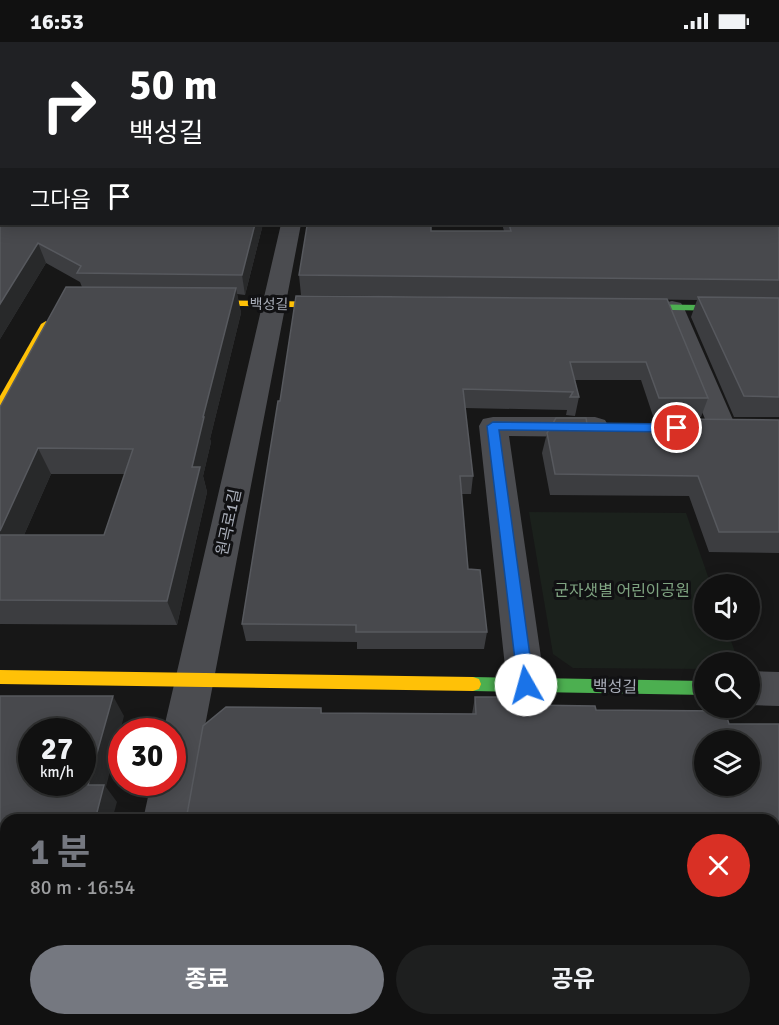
<!DOCTYPE html>
<html lang="ko">
<head>
<meta charset="utf-8">
<style>
	body { margin:0; font-family:Signika,"Noto Sans KR",sans-serif; background:#1e1f1f; color:#f1f3f6; height:100vh; display:flex; flex-direction:column; font-size:22px; white-space:nowrap }
	* { box-sizing:border-box; margin:0 }
	p { font-size:20px; color:#9c9d9f }
	.icon { flex:none; width:33px; height:33px; fill:none; stroke:currentColor; stroke-width:2; stroke-linecap:round; stroke-linejoin:round }
	.map { position:relative; flex:1; overflow:hidden }
	.sheet { position:absolute; left:0px; top:772px; width:780px; height:212px; display:flex; flex-direction:column; background:#111; border-radius:18px 18px 0 0; box-shadow:0 3px 15px #0003,0 0 0 2px #303131 }
	.sheet>* { flex:none }
	.guide { position:absolute; left:0px; top:0px; width:780px; height:183px; box-shadow:0 3px 15px #0003,0 0 0 2px #303131; background:#202124; color:#fff; overflow:hidden }
	.tools { position:absolute; left:694px; top:532px; display:grid; gap:12px }
	.tools a { display:grid; place-items:center; width:66px; height:66px; border-radius:50%; background:#111; box-shadow:0 3px 15px #0003,0 0 0 2px #303131; font-size:30px }
	.speed { position:absolute; left:18px; top:676px; display:flex; gap:12px; font-size:30px; font-weight:700; text-align:center }
	.speed>* { display:grid; place-content:center; width:78px; height:78px; border-radius:50%; background:#111; box-shadow:0 3px 15px #0003,0 0 0 2px #303131; line-height:1 }
	.speed small { font-size:15px; font-weight:400 }
	.speed .limit { border:9px solid #d22; background:#fff; color:#111 }
	.pin { position:absolute; display:grid; place-items:center; width:51px; height:51px; color:#fff; margin:-26px; border:3px solid #fff; border-radius:50%; box-shadow:0 2px 6px #0007 }
	.me { position:absolute; width:66px; margin:-33px; rotate:353deg; stroke-linejoin:round; filter:drop-shadow(0 0 4px #0008) }
	.turn { display:flex; align-items:center; gap:21px; height:126px; padding:0 30px; font-size:27px }
	.turn .icon { width:78px; height:78px; stroke-width:2.5 }
	.turn b { display:block; font-size:42px; line-height:51px }
	.then { display:flex; align-items:center; height:57px; padding:0 30px; background:#0003; gap:12px; font-size:22px }
	.round { display:grid; place-items:center; flex:none; width:63px; height:63px; border-radius:32px; background:#1e1f1f }
	.head { display:flex; align-items:center; justify-content:space-between; height:102px; padding:0 30px }
	h1 { font-size:36px; font-weight:700; line-height:45px; color:#757880 }
	.action { display:flex; gap:12px; margin-top:auto; padding:12px 30px }
	.action a { flex:1; height:69px; border-radius:36px; background:#757880; color:#fff; font-size:24px; font-weight:700; line-height:69px; text-align:center }
	.action a+a { background:#1e1f1f; color:#f1f3f6 }
	.status { display:flex; justify-content:space-between; align-items:center; height:42px; padding:0 30px; background:#111; direction:ltr }
	.status svg { height:16px; fill:currentColor }
	.map>svg:first-child { display:block }
</style>
</head>
<body>
<div class="status"><b>16:53</b><svg viewBox="0 0 49 12"><path d="M0 12V9h3v3zM5 12V6h3v6zM10 12V3h3v9zM15 12V0h3v12zM26 1h20v11H26zM47 4h2v5h-2z"/></svg></div>
<div class="map">
<svg width="779" height="983" viewBox="0 0 779 983">
	<rect width="100%" height="100%" fill="#171717"/>
	<path fill="#1b211c" d="M529,470L686,471L711,543H705V588H727L739,621H705V627L573,626L553,612Z"/>
	<g fill="none" stroke-linecap="round" stroke-linejoin="round">
		<g fill="#4b4c50" fill-rule="evenodd">
			<path d="M109,0H123L108,2Z"/>
			<path d="M2,121V133L0,134V122Z"/>
			<path d="M281,182H301L187,778H143L151,741H172V690H163Z"/>
			<path d="M672,259L681,261L684,266L737,387L733,394L723,397L713,394L709,387L660,266L663,261Z"/>
			<path d="M493,375H595L605,378L609,385L605,392L595,395L509,394L545,643L540,655L526,660L512,655L507,643L479,384L483,377Z"/>
			<path d="M750,629L779,630V664L750,663Z"/>
			<path d="M98,978H150L148,983H96Z"/>
		</g>
		<g fill="#4caf50" fill-rule="evenodd">
			<path d="M9,0L8,2H1L3,0Z"/>
			<path d="M625,262L779,264V270L622,267V263Z"/>
			<path d="M473,635L705,639V653L473,649L467,647L465,642L467,637Z"/>
		</g>
		<g fill="#ffc107" fill-rule="evenodd">
			<path d="M55,0H61L54,2Z"/>
			<path d="M2,48V53H0V49Z"/>
			<rect x="0" y="142" width="2" height="4"/>
			<path d="M193,258L340,260L345,263L340,266L190,263L188,261Z"/>
			<path d="M46,279L51,282L6,364L0,368V354L41,282Z"/>
			<path d="M0,628L473,635L479,637L481,642L479,647L473,649L0,642Z"/>
		</g>
	</g>
	<g fill="#3c3d40" fill-rule="evenodd">
		<path d="M779,0V375H734L691,275L697,258L301,253L299,233L379,184L431,189H504L502,182H778Z"/>
		<path d="M0,166L263,182L245,253L237,252L241,271L210,397L211,400L203,434L207,450L177,583L0,582V365L82,245L80,240L46,221L0,297ZM51,432H125L104,493H24Z"/>
		<path d="M667,257L708,356L701,375L653,374L641,338H575L579,355L575,374L566,373L567,368L465,366L473,434L471,452H462L468,527L487,590L484,607H357V600L246,599L242,582L278,359Z"/>
		<path d="M669,377L779,378V511L709,510L689,454L550,453L542,411L547,391L587,382L667,383Z"/>
		<path d="M475,655H525L526,663L595,664L596,668L725,669L729,682H779V983H169L170,978H774V778H186L203,684L226,665L321,666L322,671L472,672ZM705,699H750V744H705Z"/>
	</g>
	<g fill="#28292a">
		<path d="M255,182H263L245,253L242,233Z"/>
		<path d="M38,201L46,221L0,297V262Z"/>
		<path d="M236,246L241,271L210,397L211,400L203,434L207,450L177,583L167,559L192,425L203,375Z"/>
		<path d="M38,406L51,432L13,518L0,496V489Z"/>
		<path d="M113,654L124,674L106,745L117,760L112,778H95L88,743Z"/>
		<path d="M43,978H64L63,983H42Z"/>
	</g>
	<g fill="#48494d" stroke="#57595e" stroke-width="1.5" fill-rule="evenodd">
		<path d="M120,0H779V238L299,233L307,184H379V182H431V189H511L509,182H778V2H119Z"/>
		<path d="M0,166H2V182H255L242,233L77,231L81,224L38,201L0,262Z"/>
		<path d="M66,245L236,246L203,375H204L192,425H200L167,559L0,558V493H104L133,407L38,406L0,489V365Z"/>
		<path d="M296,254L667,257L708,356H659L646,320H570L579,355H570L573,350L463,347L473,434H460L468,527L480,528L487,590H356V583L242,582L278,359H280Z"/>
		<path d="M698,255L779,256V355L744,354Z"/>
		<path d="M556,376H586L587,382L670,383L669,377L779,378V490H719L698,434L555,432L547,391Z"/>
		<path d="M0,654H113L88,743H104L95,778H6V978H43L42,983H0ZM32,690H82V741H32Z"/>
		<path d="M475,655H525L526,663L595,664L596,668L725,669L729,682H779V983H169L170,978H774V778H186L203,684L226,665L321,666V671L476,672ZM705,699H750V744H705Z"/>
	</g>
	<path fill="#1a73e8" stroke="#114b97" stroke-width="1.5" d="M493,380L677,382L683,386L677,390L499,388L534,643L531,648L526,650L520,648L518,643L487,384Z"/>
	<g text-anchor="middle" stroke-width="6" stroke-linejoin="round" paint-order="stroke">
		<g font-size="14" fill="#a8adb8" stroke="#111113">
			<text transform="translate(269 262) rotate(1)" y="5">백성길</text>
		</g>
		<g font-size="16" fill="#a8adb8" stroke="#111113">
			<text transform="translate(228 480) rotate(-78)" y="6">원곡로1길</text>
			<text transform="translate(615 644) rotate(1)" y="6">백성길</text>
		</g>
		<g font-size="16" fill="#7fa381" stroke="#111113">
			<text x="622" y="554">군자샛별 어린이공원</text>
		</g>
	</g>
</svg>
<div class="tools">
<a><svg class="icon" aria-label="sound" viewBox="0 0 24 24"><path d="M4 9h4l5-4v14l-5-4H4zM17 9q2 3 0 6"/></svg></a>
<a><svg class="icon" aria-label="search" viewBox="0 0 24 24"><circle cx="10" cy="10" r="6"/><path d="M15 15l6 6"/></svg></a>
<a><svg class="icon" aria-label="layers" viewBox="0 0 24 24"><path d="M12 4l9 5-9 5-9-5zM3 14l9 5 9-5"/></svg></a>
</div>
<div class="speed"><div>27<small>km/h</small></div><div class="limit">30</div></div>
<div class="pin" style="left:677px;top:386px;background:#d93025"><svg class="icon" aria-label="arrive" viewBox="0 0 24 24"><path d="M6 21V4h12l-3 4 3 4H6"/></svg></div>
<svg class="me" style="left:526px;top:643px" viewBox="-20 -20 40 40"><circle r="19" fill="#fff"/><path d="M0-13L10 11 0 6-10 11z" fill="#1a73e8"/></svg>
<div class="guide">
<div class="turn"><svg class="icon" aria-label="right" viewBox="0 0 24 24"><path d="M7 20v-9h11M14 6l5 5-5 5"/></svg><div><b>50 m</b>백성길</div></div>
<div class="then">그다음<svg class="icon" aria-label="arrive" viewBox="0 0 24 24"><path d="M6 21V4h12l-3 4 3 4H6"/></svg></div>
</div>
<section class="sheet">
<div class="head"><div><h1>1 분</h1><p>80 m · 16:54</p></div><a class="round" style="background:#d93025;color:#fff"><svg class="icon" aria-label="close" viewBox="0 0 24 24"><path d="M6 6l12 12M18 6L6 18"/></svg></a></div>
<div class="action"><a>종료</a><a>공유</a></div>
</section>
</div>
</body>
</html>
